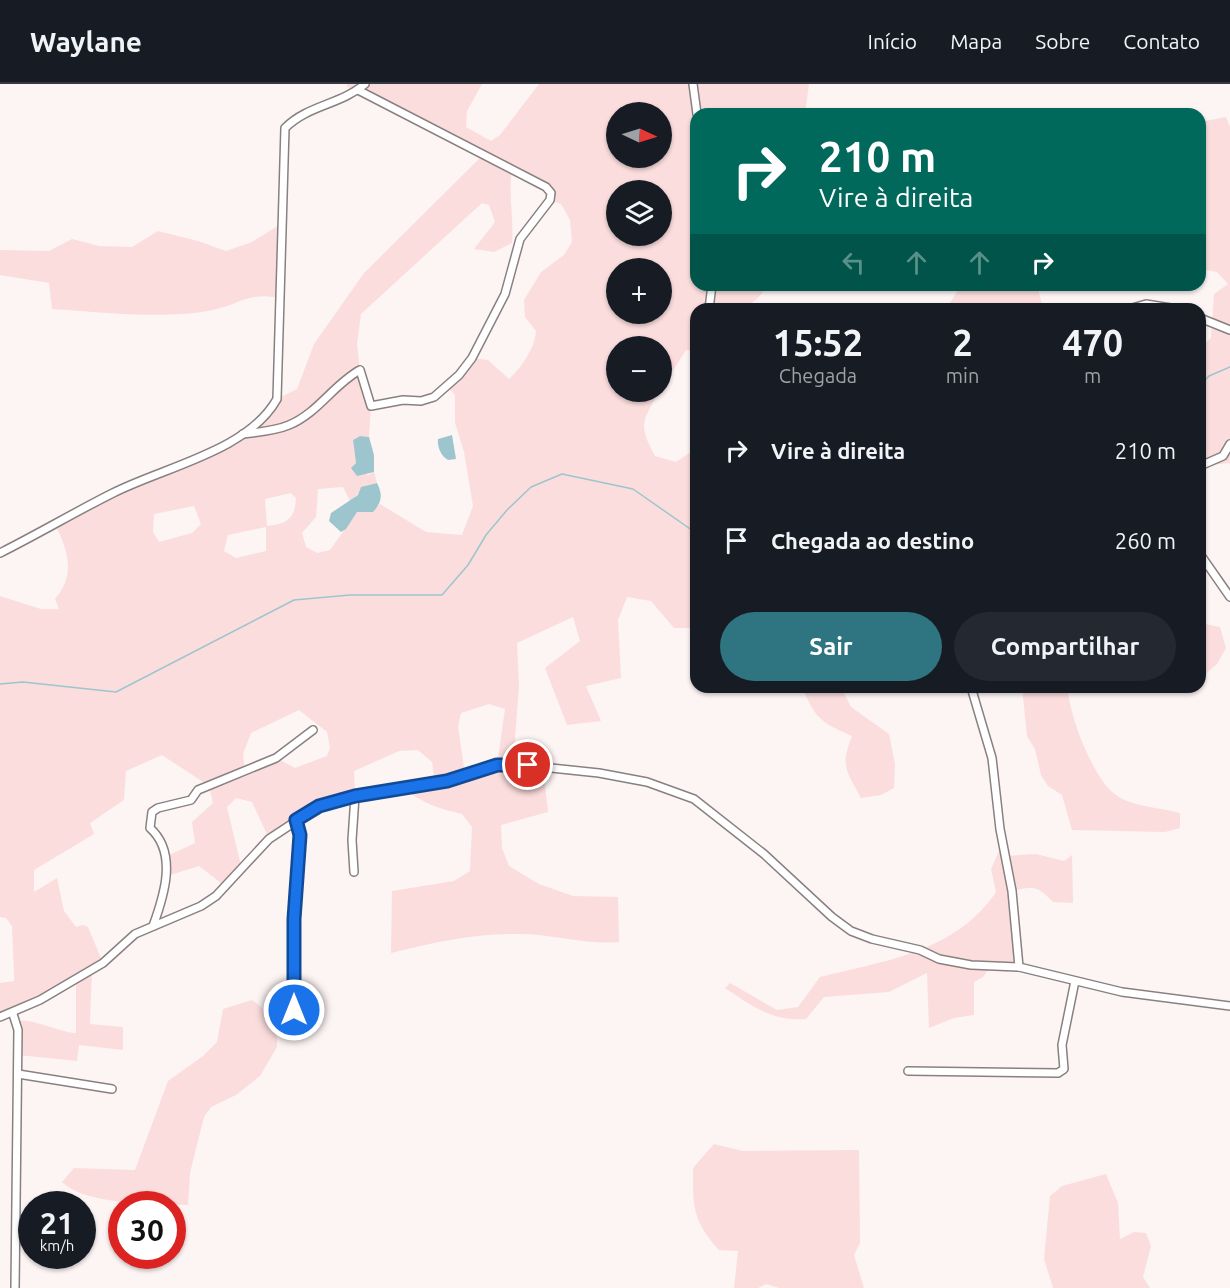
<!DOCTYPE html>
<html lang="pt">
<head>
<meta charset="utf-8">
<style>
	body { margin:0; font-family:Ubuntu,sans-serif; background:#242831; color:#f1f3f6; height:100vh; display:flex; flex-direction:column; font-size:22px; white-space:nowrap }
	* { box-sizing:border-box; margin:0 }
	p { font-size:20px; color:#9ea1a6 }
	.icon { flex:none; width:33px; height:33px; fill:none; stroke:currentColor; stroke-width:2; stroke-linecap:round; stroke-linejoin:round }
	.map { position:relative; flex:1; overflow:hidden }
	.drawer { position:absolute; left:690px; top:219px; width:516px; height:390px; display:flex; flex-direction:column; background:#171b24; border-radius:18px; box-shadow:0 2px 4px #0004 }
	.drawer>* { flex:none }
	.top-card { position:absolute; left:690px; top:24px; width:516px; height:183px; border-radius:18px; box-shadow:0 2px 4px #0004; background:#00695c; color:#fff; overflow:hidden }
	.needle { width:39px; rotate:94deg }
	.buttons { position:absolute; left:606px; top:18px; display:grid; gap:12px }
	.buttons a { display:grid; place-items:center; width:66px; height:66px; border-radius:50%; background:#171b24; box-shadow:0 2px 4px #0004; font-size:30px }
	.speed { position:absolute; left:18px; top:1107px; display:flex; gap:12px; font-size:30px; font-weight:700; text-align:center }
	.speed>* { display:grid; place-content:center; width:78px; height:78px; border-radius:50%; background:#171b24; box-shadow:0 2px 4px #0004; line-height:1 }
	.speed small { font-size:15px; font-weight:400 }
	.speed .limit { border:9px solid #d22; background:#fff; color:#111 }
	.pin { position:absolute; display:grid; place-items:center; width:51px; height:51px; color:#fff; margin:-26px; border:3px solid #fff; border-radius:50%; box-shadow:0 2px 6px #0007 }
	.me { position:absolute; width:66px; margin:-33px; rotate:0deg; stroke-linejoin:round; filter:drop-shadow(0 0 4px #0008) }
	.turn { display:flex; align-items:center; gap:21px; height:126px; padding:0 30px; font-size:27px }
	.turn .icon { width:78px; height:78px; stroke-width:2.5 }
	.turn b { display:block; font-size:42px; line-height:51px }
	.lanes { display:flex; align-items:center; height:57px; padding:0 30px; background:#0003; justify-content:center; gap:30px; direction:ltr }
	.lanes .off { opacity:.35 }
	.eta { display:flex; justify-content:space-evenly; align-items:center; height:102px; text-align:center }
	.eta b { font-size:36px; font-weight:600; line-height:42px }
	.button { display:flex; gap:12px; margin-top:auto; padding:12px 30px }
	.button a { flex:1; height:69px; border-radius:36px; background:#2e7481; color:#fff; font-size:24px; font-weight:600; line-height:69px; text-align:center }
	.button a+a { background:#242831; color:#f1f3f6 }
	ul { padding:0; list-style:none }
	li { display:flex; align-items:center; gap:18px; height:90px; padding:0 30px }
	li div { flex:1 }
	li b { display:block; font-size:22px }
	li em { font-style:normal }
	header { display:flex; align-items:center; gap:36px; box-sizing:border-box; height:84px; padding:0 30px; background:#171b24; border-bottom:2px solid #363941 }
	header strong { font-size:28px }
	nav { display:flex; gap:33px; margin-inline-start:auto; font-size:21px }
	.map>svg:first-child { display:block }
</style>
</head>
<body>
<header>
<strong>Waylane</strong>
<nav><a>Início</a><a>Mapa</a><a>Sobre</a><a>Contato</a></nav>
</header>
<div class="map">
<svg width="1230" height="1204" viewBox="0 0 1230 1204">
	<rect width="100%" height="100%" fill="#fdf4f4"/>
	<g fill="#fbdddd" fill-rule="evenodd">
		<path d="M346,0H482L467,27L466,43L491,57L500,51L539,0H809L805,30H696V201H766C756,230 720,225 696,225V267L686,266L662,304V262H616V308H659C642,338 638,340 655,372L676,378L691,368L696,379V539L689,544H674L651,517L627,513L618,536L621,594L586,602L601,637L567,641L545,584L580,557L573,533L517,559L519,602L513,680L543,683L548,728L501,741L502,764L509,782L539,800L573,812L618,813L619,858C583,861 550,849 514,850C471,850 432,859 391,869L392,807L454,797L470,787L472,743L462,730C440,725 421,719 404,704L435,699L432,678L418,666L399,667L354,687L355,712L319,722L269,755L252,718L236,714L227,723L241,782L225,802L199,782L167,792L165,773L195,759L192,738L213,719L209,702L162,671L126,687L124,716L90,739L94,750L34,786V808L57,794L64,827L76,843L83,841L88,843L103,879L92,886L90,940L123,943V966L79,961L77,977L18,971V937C31,934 58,948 76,949V896L0,934V899L14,897V891L12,842L6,834L0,833V512L41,525H59L55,515C76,491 68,466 55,440L114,408L231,358L268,331L277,315L297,305L314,260L364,189L483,71L359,6L353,10ZM616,28H662V74H616ZM512,85L551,109L550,116L561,120L570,136L572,158L564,171L541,188L524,216L525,233L536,247C535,264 521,284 509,295L488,276L472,274L448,303L455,311V339L464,368L473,422L462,451L426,448L380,420L372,428H357L330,466L317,469L306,463L302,449L316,433L318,405L343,403L350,417L368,401L377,399L374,388L368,391L356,379L353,356L360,352L369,353L371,322L360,286L357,260L361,230L482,119L489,121L495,138L474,165L494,168L512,159C514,133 508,110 512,85ZM616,106H662V152H616ZM616,184H662V230H616ZM291,409L296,414C295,436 286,440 267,442L265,415ZM194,422L201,440L192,449L159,458L153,448L154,430ZM266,443V467L236,474L224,467L228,451ZM489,620L505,625L497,681L465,691L458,642L461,629ZM299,626L327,648L330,664L327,672L295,684L276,674L245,687L243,670L251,649Z"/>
		<path d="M1226,33L1230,43V379L1200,382V264L1211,254L1214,210L1228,200L1217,188L1200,185V38Z"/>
		<path d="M281,140L279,214C247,208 241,220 213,226C164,236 102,228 52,225L49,199L0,191V166L49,167L72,155L99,162L132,163L158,147L198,157L226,167L252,158Z"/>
		<path d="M961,201H1040L1038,204L1043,225H953L948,222Z"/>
		<path d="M1205,540L1220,543L1226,564L1217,580L1200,595V544Z"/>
		<path d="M802,603H841L851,623L889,650L895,680L894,704L881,711L861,714C846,686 840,682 852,652C820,638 816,635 802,603Z"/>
		<path d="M1022,603H1068C1068,629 1091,687 1110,706C1126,723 1159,723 1180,729V744L1165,748L1072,746L1062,711L1048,702L1041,691L1035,665L1027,652Z"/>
		<path d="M1003,758L1005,772L1036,770L1064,777L1072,771L1073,819L1053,818C1036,801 1034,802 1012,807L1019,883L991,882L983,893L974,898V931L954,934L929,944L927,889L889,908L824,913L806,935C773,938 750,921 725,904L730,899L777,926L798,923L820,893C884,877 956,868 996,808L991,785Z"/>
		<path d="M252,916L277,935V963L260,992L236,1011L211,1023L204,1033L190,1089L188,1121C155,1120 85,1121 62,1098L74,1084L135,1086L168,997L203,972L217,958L223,925Z"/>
		<path d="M714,1060L743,1067L859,1066L860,1159L854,1171L864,1204H779L766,1200L758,1204H734L738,1167L719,1166C692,1136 693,1123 693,1084Z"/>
		<path d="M1106,1090L1118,1119L1120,1155L1134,1148L1146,1149L1151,1162L1143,1193L1150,1204H1053L1044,1175L1050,1112L1062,1102Z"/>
	</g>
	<g fill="#9dc5cd">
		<path d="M452,351L456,375L448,376C441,372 437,363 438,355Z"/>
		<path d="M360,352L369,353L374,371V388L357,392L351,384L356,379L353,356Z"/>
		<path d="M377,399C383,411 382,418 373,428H357L346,445L341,448L329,437L331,429L358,411L361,403Z"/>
	</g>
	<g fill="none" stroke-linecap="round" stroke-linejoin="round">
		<g stroke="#9dc5cd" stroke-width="1.5">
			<path d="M1200,301L1209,292L1230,283"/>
			<path d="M0,600L23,598L116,608L294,516L350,511H442L468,481L486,451L507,426L531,403L562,390L633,405L696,449"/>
		</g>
		<g stroke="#898080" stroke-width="10">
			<g id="minor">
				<path d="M693,0L697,30"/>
				<path d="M709,225L712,201"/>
				<path d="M1129,225L1146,220L1177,225"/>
				<path d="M1200,234L1230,246"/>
				<path d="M243,350C258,348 275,347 289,341C318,329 334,300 360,286L371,322L403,316L421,317L434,313L459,291L472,274L505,210L520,155L550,116L551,109L546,103L358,6"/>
				<path d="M1200,382L1223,372L1230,360"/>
				<path d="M0,469C38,450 75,428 113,409C164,383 248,367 277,315L285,44C308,21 340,21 365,0"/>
				<path d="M1200,470L1230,513"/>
				<path d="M971,603L992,674L1000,745L1012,807L1019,883"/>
				<path d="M354,788L352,756L355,712"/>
				<path d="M153,842C164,812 178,769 150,744L152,728L158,724L191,716L198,706L276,674L313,646"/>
				<path d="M294,926V835L300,751L296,736"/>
				<path d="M13,930L18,946L15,1204"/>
				<path d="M0,933L40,916L103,879L135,850L201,822L216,812L269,755L319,722L355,712L447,697L497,681L513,680L599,689L647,698L694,715L764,770L832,833L851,847L872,855L920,866L939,875L971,881L1019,883L1122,908L1230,922"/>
				<path d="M908,987L1058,989L1064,985L1062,961L1075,897"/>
				<path d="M18,990L112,1005"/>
			</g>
		</g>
		<use href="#minor" stroke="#fff" stroke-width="7"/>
	</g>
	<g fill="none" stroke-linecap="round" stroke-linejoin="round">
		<g stroke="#114b97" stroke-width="15">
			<path id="route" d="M294,926V835L300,751L296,736L319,722L355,712L447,697L497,681H528"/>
		</g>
		<use href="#route" stroke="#1a73e8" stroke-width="10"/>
	</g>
</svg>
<div class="buttons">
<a><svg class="needle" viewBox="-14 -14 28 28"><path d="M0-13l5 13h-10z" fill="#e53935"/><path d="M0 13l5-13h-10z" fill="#9ea1a6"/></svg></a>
<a><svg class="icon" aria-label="layers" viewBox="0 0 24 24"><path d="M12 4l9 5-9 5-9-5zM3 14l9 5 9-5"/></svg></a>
<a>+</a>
<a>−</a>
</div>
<div class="speed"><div>21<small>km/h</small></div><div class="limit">30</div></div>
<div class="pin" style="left:528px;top:681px;background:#d93025"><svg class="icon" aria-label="arrive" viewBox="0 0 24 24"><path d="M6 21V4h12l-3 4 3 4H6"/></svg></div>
<svg class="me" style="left:294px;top:926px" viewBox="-20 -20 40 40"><circle r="17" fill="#1a73e8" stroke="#fff" stroke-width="3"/><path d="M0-11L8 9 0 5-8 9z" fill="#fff"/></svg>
<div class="top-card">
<div class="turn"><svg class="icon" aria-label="right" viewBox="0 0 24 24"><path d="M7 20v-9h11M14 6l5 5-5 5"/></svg><div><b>210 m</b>Vire à direita</div></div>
<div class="lanes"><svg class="icon off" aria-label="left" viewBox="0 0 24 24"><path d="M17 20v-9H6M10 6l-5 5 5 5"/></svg><svg class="icon off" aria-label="ahead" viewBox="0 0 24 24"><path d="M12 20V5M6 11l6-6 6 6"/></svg><svg class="icon off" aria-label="ahead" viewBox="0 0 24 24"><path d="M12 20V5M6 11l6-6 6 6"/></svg><svg class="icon" aria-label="right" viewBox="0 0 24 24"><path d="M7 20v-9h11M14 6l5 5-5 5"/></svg></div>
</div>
<section class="drawer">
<div class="eta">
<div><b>15:52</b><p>Chegada</p></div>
<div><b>2</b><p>min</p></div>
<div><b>470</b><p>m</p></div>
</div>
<ul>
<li><svg class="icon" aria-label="right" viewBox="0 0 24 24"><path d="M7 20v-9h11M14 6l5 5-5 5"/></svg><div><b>Vire à direita</b></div><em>210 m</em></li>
<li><svg class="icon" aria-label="arrive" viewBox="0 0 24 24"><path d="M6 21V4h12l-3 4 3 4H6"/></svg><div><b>Chegada ao destino</b></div><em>260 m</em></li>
</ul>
<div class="button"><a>Sair</a><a>Compartilhar</a></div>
</section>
</div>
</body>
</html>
